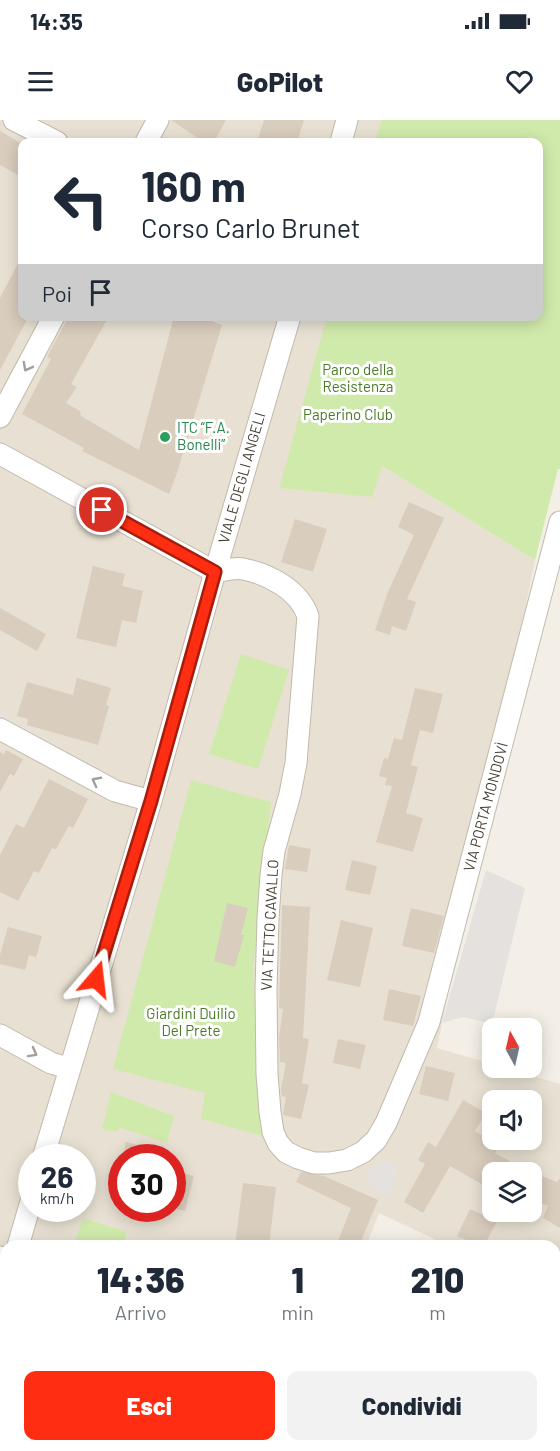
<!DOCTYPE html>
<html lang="it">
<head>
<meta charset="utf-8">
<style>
	body { margin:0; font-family:Barlow,sans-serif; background:#f2f2f3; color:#1f2937; height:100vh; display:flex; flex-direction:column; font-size:22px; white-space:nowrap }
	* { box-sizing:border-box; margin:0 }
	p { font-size:20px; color:#747a83 }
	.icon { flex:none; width:33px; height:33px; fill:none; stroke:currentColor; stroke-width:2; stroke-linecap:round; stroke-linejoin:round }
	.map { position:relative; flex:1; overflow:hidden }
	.sheet { position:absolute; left:0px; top:1120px; width:561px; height:212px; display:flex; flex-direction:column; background:#fff; border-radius:18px 18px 0 0; box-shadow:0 3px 15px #0003 }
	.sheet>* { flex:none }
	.guide { position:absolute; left:18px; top:18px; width:525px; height:183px; border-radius:12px; box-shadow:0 3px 15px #0003; background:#fff; color:#1f2937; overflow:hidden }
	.needle { width:39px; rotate:352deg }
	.tools { position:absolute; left:482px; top:898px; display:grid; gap:12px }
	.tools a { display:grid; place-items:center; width:60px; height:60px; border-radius:12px; background:#fff; box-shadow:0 3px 15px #0003; font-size:30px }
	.speed { position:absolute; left:18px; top:1024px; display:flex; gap:12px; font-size:30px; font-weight:700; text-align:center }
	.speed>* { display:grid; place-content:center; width:78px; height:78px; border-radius:50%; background:#fff; box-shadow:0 3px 15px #0003; line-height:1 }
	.speed small { font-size:15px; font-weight:400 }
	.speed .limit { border:9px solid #d22; background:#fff; color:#111 }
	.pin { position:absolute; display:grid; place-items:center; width:51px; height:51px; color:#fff; margin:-26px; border:3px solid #fff; border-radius:50%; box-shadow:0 2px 6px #0007 }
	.me { position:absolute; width:66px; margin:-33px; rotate:17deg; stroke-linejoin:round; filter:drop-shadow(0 0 4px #0008) }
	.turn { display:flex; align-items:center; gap:21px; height:126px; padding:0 24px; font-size:27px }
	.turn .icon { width:78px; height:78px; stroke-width:2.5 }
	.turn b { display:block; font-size:42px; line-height:51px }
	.then { display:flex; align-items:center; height:57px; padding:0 24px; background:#0003; gap:12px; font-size:22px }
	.eta { display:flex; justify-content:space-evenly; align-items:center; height:102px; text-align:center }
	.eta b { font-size:36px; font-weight:800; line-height:42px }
	.button { display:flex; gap:12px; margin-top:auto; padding:12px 24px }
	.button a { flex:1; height:69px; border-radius:12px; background:#ff2d11; color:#fff; font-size:24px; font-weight:800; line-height:69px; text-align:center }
	.button a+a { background:#f2f2f3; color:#1f2937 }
	.status { display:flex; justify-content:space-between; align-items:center; height:42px; padding:0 30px; background:#fff; direction:ltr }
	.status svg { height:16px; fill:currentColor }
	header { display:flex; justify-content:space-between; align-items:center; height:78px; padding:0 24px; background:#fff; font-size:27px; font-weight:800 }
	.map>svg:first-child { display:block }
</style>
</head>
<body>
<div class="status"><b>14:35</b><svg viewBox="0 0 49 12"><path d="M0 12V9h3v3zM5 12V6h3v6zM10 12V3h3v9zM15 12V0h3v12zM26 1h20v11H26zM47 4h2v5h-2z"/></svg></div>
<header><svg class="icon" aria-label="menu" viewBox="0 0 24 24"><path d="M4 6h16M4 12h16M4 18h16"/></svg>GoPilot<svg class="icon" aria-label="heart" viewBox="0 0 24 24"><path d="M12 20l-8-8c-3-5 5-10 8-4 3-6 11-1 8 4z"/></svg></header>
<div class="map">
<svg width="560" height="1331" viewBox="0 0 560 1331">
	<rect width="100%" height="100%" fill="#f4efe6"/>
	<path fill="#e8e1d3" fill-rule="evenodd" d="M0,0H560V191L382,346L535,440L437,928L492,944V948H504L560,964V1229L555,1228V1126H449L379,1093L366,1126H6V1326H170L171,1331H0ZM22,22H538V196H22ZM492,981H531V1020H492ZM32,1038H82V1089H32ZM122,1038H172V1089H122ZM492,1053H531V1092H492Z"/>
	<g fill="#d0eaac">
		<path d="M382,0H560V349H558L535,440L382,346L372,377L279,368L327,197L538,196V22H375Z"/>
		<path d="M241,534L289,550L258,649L209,634Z"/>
		<path d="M191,660L271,682L253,847L263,1016L201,999L205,973L113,949Z"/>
		<path d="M111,972L174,996L167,1023L119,1007L117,1012L102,1009Z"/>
		<path d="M83,1098L127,1112L122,1126H74Z"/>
	</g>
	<g fill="#e4e1de">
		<path d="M0,593L93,645L92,659L0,609Z"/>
		<path d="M486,750L525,768L492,904L463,897L442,903Z"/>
		<path d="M383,1039L398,1045L390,1076L376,1071L364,1055Z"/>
	</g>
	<g fill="#d9cdbd">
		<path d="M171,0H226L214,22H204Z"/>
		<path d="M264,0H304L297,22H257Z"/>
		<path d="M0,11L22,24V57L0,45Z"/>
		<path d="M22,136V196H29L0,250V178Z"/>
		<path d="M69,196H109L71,264L77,267L66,283L80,291L81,296L139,330L174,196H199L222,205L176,356L169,374L82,331L84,328L22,294L51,239L47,237Z"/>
		<path d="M409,382L444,398L407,479L416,482L406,511L392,506L390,515L375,510L388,472L414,415L398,407Z"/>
		<path d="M295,399L327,409L313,452L281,442Z"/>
		<path d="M93,446L125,454L122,466L143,471L136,503L122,500L116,527L76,518Z"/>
		<path d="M0,488L46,514L37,531L0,510Z"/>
		<path d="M77,558L111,568L106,585L109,586L98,625L27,605L28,599L17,596L27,562L73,575Z"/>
		<path d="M415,568L443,574L433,613L420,610L411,645L418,647L406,693L423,698L413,732L376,722L392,666L385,665L387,658L379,656L384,638L388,639L394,618L402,620Z"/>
		<path d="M6,630L23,639L14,656L10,654L0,672V632L4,634Z"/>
		<path d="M49,659L88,679L73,708L69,706L56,729L52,728L39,753L34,751L18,781L0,772V735L16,704L24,708Z"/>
		<path d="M289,725L311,729L307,752L285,749Z"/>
		<path d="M352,740L377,746L370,775L345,770Z"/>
		<path d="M227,783L248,788L241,815H244L235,847L214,841Z"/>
		<path d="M282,785L310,787L303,918L309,919L302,963L309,965L301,999L283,995V993L286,977L282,976L281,969L286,943L280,942L279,917L283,889L279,888Z"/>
		<path d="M411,788L444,796L434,833L402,826Z"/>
		<path d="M341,800L373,808L360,867L327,860Z"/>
		<path d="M8,807L42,816L36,837L29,835L25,850L0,844V835Z"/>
		<path d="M389,869L421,876L413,906L383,900Z"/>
		<path d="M338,919L366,925L360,949L333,943Z"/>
		<path d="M426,946L455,953L448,981L419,974Z"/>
		<path d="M463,980L486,993L475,1011L499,1025L495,1033L531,1053H492V1070L450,1046L423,1093L404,1082L425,1044L418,1040L428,1022L436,1027Z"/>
		<path d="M126,1022L169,1033L168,1038H122Z"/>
		<path d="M172,1051L194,1056L185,1091L172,1088Z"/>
		<path d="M301,1052L324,1056L378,1080L359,1126H336L351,1088L296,1062Z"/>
		<path d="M531,1052L557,1062L560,1058V1108L543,1098L548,1086L531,1078Z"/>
		<path d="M243,1063L276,1067L269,1126H235Z"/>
		<path d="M470,1089L497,1101L484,1126H480L457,1116Z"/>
	</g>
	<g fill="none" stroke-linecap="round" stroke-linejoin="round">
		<g stroke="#c2b9ab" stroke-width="23">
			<g id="minor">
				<path d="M14,0L57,22"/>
				<path d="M146,22L158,0"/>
				<path d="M341,22L347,0"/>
				<path d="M0,297L54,196"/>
				<path d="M0,334L215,452"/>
				<path d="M215,452C223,451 234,447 243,449C269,454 299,470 308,496L296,643L290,674L274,731L271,755L268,798L266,870L267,954L270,992L273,1012L278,1023L286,1032L298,1038L314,1043H329L347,1040L363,1032L376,1020L386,1003L429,902L560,402"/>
				<path d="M0,609L115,671L151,681"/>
				<path d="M0,915L51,943L68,948"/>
				<path d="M43,1038L151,681L215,452L290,196"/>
				<path d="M18,1126L32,1078"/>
				<path d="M0,1137L6,1139"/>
				<path d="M0,1184L6,1165"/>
			</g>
		</g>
		<use href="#minor" stroke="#fff" stroke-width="21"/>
	</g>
	<defs><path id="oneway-chevron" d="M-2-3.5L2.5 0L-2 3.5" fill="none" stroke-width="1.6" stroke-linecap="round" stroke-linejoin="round" transform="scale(1.5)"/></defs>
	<g stroke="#a39f9a">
		<use href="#oneway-chevron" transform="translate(27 247) rotate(118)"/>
		<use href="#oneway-chevron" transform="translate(96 661) rotate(-152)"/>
		<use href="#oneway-chevron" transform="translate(33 933) rotate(29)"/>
	</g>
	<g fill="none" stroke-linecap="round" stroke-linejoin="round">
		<g stroke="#a61d0b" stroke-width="15">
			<path id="route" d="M96,859L151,681L215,452L102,390"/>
		</g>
		<use href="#route" stroke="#ff2d11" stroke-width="10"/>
	</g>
	<circle fill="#2e9e5b" stroke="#fff" stroke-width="2" cx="165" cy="317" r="6"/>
	<g text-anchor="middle" stroke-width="6" stroke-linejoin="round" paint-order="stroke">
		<g font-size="15" fill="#497b25" stroke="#fff">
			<text x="358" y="255">Parco della<tspan x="358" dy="17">Resistenza</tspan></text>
			<text x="348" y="300">Paperino Club</text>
			<text x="191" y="899">Giardini Duilio<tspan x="191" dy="17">Del Prete</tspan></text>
		</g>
		<g font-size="15" fill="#27864d" stroke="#fff" text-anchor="start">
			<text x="177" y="313">ITC “F.A.<tspan x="177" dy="17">Bonelli”</tspan></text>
		</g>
		<g font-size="15" fill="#473f35" stroke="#fff">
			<text transform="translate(242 358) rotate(-74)" y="5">VIALE DEGLI ANGELI</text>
			<text transform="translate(486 687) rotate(-75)" y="5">VIA PORTA MONDOVÌ</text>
			<text transform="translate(270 805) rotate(-87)" y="5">VIA TETTO CAVALLO</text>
		</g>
	</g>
</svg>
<div class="tools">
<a><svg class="needle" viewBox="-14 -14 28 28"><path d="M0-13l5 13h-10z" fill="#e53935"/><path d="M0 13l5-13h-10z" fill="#747a83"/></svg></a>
<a><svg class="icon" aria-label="sound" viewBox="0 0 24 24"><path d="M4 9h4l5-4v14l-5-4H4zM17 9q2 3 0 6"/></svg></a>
<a><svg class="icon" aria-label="layers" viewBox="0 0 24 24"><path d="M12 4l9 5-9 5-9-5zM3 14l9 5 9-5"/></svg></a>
</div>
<div class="speed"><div>26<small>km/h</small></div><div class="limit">30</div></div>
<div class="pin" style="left:102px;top:390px;background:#d93025"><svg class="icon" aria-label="arrive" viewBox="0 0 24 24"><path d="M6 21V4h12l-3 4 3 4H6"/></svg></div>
<svg class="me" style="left:96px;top:859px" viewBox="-20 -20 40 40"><path d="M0-17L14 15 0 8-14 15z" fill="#ff2d11" stroke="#fff" stroke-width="4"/></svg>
<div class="guide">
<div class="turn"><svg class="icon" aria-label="left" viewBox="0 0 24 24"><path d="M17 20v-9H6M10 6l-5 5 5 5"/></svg><div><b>160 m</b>Corso Carlo Brunet</div></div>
<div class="then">Poi<svg class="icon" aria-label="arrive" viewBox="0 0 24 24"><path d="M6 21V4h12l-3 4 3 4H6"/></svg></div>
</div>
<section class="sheet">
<div class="eta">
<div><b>14:36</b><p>Arrivo</p></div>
<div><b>1</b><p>min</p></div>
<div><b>210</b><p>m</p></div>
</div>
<div class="button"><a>Esci</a><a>Condividi</a></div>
</section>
</div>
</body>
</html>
